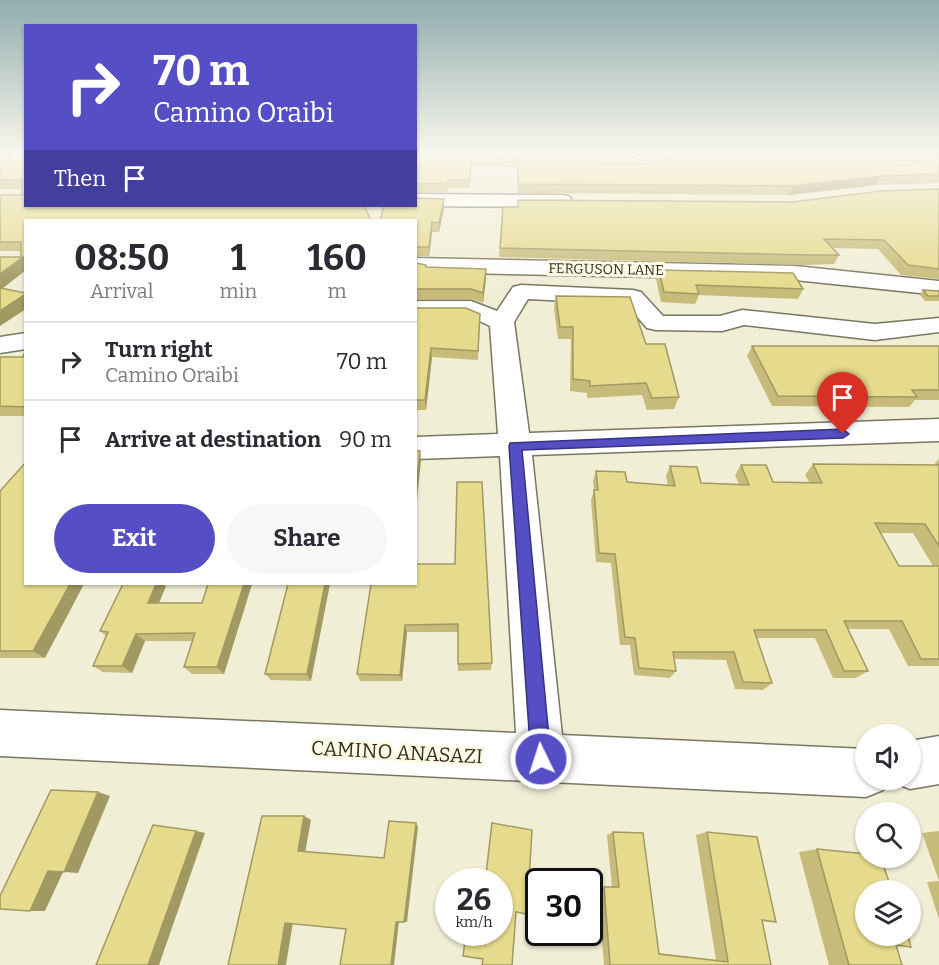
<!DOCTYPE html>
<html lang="en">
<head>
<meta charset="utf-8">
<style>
	body { margin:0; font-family:Bitter,serif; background:#f7f7f7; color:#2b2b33; height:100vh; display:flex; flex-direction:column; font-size:22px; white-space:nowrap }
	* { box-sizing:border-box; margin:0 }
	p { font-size:20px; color:#7c7c81 }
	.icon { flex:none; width:33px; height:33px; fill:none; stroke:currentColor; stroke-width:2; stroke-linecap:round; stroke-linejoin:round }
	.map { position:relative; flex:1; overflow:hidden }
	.drawer { position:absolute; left:24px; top:219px; width:393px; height:366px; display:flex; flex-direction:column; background:#fff; border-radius:0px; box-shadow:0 2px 4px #0004 }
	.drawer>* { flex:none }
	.hud { position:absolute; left:24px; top:24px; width:393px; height:183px; border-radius:0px; box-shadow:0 2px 4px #0004; background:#554ec5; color:#fff; overflow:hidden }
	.tools { position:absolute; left:855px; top:724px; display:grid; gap:12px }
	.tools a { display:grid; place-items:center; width:66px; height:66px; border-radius:50%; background:#fff; box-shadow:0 2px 4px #0004; font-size:30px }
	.speed { position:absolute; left:435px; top:868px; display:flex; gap:12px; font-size:30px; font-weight:700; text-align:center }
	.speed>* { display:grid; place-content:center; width:78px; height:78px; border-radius:50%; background:#fff; box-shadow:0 2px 4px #0004; line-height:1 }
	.speed small { font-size:15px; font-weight:400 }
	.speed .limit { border:3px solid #111; border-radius:9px; background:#fff; color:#111 }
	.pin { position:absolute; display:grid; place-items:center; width:51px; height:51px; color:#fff; margin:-62px -26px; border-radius:50% 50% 50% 0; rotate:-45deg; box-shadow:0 0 6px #0007 }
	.pin .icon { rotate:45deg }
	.me { position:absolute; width:66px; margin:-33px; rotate:356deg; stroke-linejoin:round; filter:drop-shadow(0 0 4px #0008) }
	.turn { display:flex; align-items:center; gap:21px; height:126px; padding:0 30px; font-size:27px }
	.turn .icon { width:78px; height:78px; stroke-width:2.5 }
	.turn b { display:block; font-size:42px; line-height:51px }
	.then { display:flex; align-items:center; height:57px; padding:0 30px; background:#0003; gap:12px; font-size:22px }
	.eta { display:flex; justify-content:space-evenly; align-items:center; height:102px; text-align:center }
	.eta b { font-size:36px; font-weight:700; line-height:42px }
	.action { display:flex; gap:12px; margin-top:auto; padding:12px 30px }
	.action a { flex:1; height:69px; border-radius:36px; background:#554ec5; color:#fff; font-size:24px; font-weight:700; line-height:69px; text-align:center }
	.action a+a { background:#f7f7f7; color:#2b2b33 }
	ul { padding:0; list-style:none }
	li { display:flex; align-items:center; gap:18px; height:78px; padding:0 30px; border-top:2px solid #e1e1e2 }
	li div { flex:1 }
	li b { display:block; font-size:22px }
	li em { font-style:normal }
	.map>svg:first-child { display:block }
</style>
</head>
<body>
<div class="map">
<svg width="939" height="965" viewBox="0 0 939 965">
	<rect width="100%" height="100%" fill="#f1eed6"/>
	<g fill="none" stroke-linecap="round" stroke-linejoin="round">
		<g stroke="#797661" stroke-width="3">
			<g id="minor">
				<path d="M637,152H714L720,157L712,162L643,160L637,158L635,155Z"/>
				<path d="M939,152V162L791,163L783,158L791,153Z"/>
				<path d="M26,153V163L11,160L9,157L15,152Z"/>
				<path d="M416,194L563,195L570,197L572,201L570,205L563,207L416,206Z"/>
				<path d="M416,258L795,266L939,281V295L795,280L416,272Z"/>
				<path d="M521,285L633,290L641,292L663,316H720L742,310L875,324L939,318V332L875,340L744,325L722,331L656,330L647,328L626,304L528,299L514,322L529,433L939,419V441L532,455L562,735L866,749V780H887L883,790L866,797L0,756V710L516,733L500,456L416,459V437L498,434L490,326L467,315H416V301H471L497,311L513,287Z"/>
				<path d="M26,333V349L0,353V337Z"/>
				<path d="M939,736V784L910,789L893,782V780H910V741Z"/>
			</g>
		</g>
		<use href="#minor" fill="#fff" fill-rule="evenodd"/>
	</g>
	<g fill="#c6bb78" fill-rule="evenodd">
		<path d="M431,152L598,163L660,164L661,159H666L668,155L916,161L919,157L939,156V183L876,185L789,195L517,193V167L471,166L470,188H448L447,192H416V174L425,165Z"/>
		<path d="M0,162H26V270L2,289L0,257H21V251H0V195H22V189H0Z"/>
		<path d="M939,189V279L901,275L878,249L833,248L839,255L834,264L804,265L499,257L503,207H518V200L793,202Z"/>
		<path d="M444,208L439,232H432L429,256H416V220Z"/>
		<path d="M416,263L426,267L486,269L483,303L471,299H416Z"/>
		<path d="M659,270L803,289L798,299L699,295L695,304L661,302L656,279Z"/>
		<path d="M923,290L939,291V301H925L920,295Z"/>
		<path d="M556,296L646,344L679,397L674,409L647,410L642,395L587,398V393L570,391L571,339H558L554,308Z"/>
		<path d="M416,308L480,314L478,360L432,357L426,410H416Z"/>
		<path d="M752,346H939V400H915L909,407L772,406L747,356Z"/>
		<path d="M26,354V416H0V357H23Z"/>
		<path d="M939,459V666H908L889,629H848L868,671L856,678H833L815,638H756L772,683L763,690L735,689L726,660L674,659L676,671L670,678L634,675L630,645H620L611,563L596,562L591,500L594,490L593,481L596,471L627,482L668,485L666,476L670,466L701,483L739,484L735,475L741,465L773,482H809L805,475L813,464L936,465L935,463ZM880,533H913L933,566H899Z"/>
		<path d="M0,491L45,658H0Z"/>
		<path d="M416,564L492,663L491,670L458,671V632H407L402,681H360L357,674Z"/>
		<path d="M208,584H252L224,674H192L184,667L193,641H145L132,673L103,672L93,666L106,636L100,631L166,586L159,603H202Z"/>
		<path d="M288,584L311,681L271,680L265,674Z"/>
		<path d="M939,831V881L922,833Z"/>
		<path d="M613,832L658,953L716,960L696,835L707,832L776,922L762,921L771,965H604L598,888L612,887L607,835Z"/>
		<path d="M817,849L896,946L902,965H829L799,852Z"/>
		<path d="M939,881V919L927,882Z"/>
	</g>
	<g fill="#a19962">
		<path d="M881,176L876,185L789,195L793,186Z"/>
		<path d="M444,199V208L439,232V223Z"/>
		<path d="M432,222V232L429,256V247Z"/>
		<path d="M26,255V270L0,290V274Z"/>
		<path d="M486,269V279L483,303V293Z"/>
		<path d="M26,294V309L0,326V311Z"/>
		<path d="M431,348L432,357L426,410L425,400Z"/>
		<path d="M420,451L421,461L416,509V488Z"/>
		<path d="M70,584H84L45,658L33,651Z"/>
		<path d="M156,584H164L166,586L156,610L148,603Z"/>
		<path d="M244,584H252L224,674L217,667Z"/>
		<path d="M325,584H330L311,681L307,674Z"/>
		<path d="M405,625L407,632L402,681L400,675Z"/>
		<path d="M136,634L145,641L132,673L122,666Z"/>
		<path d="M98,792L110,796L78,873L64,872Z"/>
		<path d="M304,816L311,820L305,853L298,851Z"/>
		<path d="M416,823L418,827L407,922H404Z"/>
		<path d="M196,831L205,833L159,965H148Z"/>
		<path d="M48,871L63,872L45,911H30Z"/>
		<path d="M399,921L394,965H391L396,922Z"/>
		<path d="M293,922L286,965H278L285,923Z"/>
	</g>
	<g fill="#e6da8c" stroke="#a19962" stroke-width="1.5">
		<path d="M431,152H593L599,155L598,163L663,164L661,159L670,160L668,155L833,157L837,159L919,161V157L939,156V174L881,176L793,186L518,184V159L471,158L470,180H448L447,183L416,184V174L420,165H425Z"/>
		<path d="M0,162H26V206H364L371,220H26V255L0,274V257H21V242H0V195H22V180H0Z"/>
		<path d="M939,189V269L908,265L884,240L824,239L839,255H809L500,248L503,207H518V200L793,202L881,191Z"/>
		<path d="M416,198L444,199L439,223L432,222L429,247H416V220H380L384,206H416Z"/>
		<path d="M416,263L426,265V267L486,269L483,293L471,289H416Z"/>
		<path d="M659,270L793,273L803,289L696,285L699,294L664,292Z"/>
		<path d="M0,288L26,293V294L0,311Z"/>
		<path d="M923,290L939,291V296H928Z"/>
		<path d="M556,296L630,297L646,344H665L679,397L652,398L646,383L590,386V381L573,379V327H560Z"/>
		<path d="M416,308H466L480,314L478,351L431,348L425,400H416Z"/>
		<path d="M752,346H939V390H912L917,397L778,396Z"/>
		<path d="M24,354H26V407L0,406V357H23Z"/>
		<path d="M416,451H420L416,488Z"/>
		<path d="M26,462V584H70L33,651H0V491Z"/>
		<path d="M813,464L939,465V546L925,524L875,523L899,566H939V659H921L902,621H844L868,671H844L826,630H754L772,683L743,682L734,652H673L676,671L639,668L635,638L625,637L615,554L599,553L594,490H598L596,471L625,472L627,482L675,486L670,466L697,467L701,483L749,485L741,465H766L773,482L822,483Z"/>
		<path d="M457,482H482L492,663L458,664V624L405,625L400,675L357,674L371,584H416V564H455Z"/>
		<path d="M123,584H156L148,603H202L208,584H244L217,667H184L195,633L136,634L122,666H93L108,632L100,631Z"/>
		<path d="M288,584H325L307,674H265Z"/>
		<path d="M51,790L98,792L64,872L48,871L30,911L0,909V896Z"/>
		<path d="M262,816H304L298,851L384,858L389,821L416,823L404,922H396L391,965H340L346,929L285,923L278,965H228Z"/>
		<path d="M492,823L532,830L527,914L516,912L512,965H482L483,959L463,956L466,933H500V882H472L473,871L486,874Z"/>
		<path d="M153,825L196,831L148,965H96Z"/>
		<path d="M613,832L643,833L659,954L728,962L707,832L757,837L776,922L762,920L771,965H610L604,887H619Z"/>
		<path d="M817,849L866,854V858H881L892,891H866V936H908L911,947L896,945L902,965H849Z"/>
	</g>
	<linearGradient id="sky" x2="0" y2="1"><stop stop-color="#90acad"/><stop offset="0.53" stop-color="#f9f7ed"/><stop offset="1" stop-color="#f9f7ed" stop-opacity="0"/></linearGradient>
	<rect width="939" height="288" fill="url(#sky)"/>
	<path fill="#554ec5" stroke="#373380" stroke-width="1.5" d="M843,429L849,434L843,438L522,450L551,759L548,765L541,768L534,765L531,759L509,446L510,443Z"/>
	<g text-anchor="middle" stroke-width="6" stroke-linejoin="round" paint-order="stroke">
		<g font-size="14" fill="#312f26" stroke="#fffbe3">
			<text transform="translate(606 269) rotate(1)" y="5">FERGUSON LANE</text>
		</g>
		<g font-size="20" fill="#312f26" stroke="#fffbe3">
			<text transform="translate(397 752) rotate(3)" y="7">CAMINO ANASAZI</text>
		</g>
	</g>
</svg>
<div class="tools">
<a><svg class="icon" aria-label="sound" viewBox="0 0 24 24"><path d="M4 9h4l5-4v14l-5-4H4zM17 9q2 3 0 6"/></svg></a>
<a><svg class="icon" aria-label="search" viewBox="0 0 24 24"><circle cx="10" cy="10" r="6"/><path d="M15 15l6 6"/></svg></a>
<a><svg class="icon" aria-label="layers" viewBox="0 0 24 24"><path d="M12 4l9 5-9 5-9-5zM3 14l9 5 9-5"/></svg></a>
</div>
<div class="speed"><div>26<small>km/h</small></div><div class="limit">30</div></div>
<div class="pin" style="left:843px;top:434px;background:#d93025"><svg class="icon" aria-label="arrive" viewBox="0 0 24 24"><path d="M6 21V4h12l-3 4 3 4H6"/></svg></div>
<svg class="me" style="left:541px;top:759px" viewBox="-20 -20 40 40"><circle r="17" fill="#554ec5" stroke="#fff" stroke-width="3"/><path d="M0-11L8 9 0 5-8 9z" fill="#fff"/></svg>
<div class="hud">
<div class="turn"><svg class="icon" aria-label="right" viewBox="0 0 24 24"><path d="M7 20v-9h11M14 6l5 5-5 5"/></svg><div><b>70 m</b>Camino Oraibi</div></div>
<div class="then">Then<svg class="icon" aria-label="arrive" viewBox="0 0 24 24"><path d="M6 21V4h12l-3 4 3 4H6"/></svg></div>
</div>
<section class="drawer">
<div class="eta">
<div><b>08:50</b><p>Arrival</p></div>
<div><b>1</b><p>min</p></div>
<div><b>160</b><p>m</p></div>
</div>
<ul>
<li><svg class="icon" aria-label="right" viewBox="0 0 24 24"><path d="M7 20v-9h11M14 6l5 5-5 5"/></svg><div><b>Turn right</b><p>Camino Oraibi</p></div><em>70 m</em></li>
<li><svg class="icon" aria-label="arrive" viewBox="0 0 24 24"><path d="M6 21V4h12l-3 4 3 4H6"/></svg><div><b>Arrive at destination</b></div><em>90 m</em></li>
</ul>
<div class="action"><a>Exit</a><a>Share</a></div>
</section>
</div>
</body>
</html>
